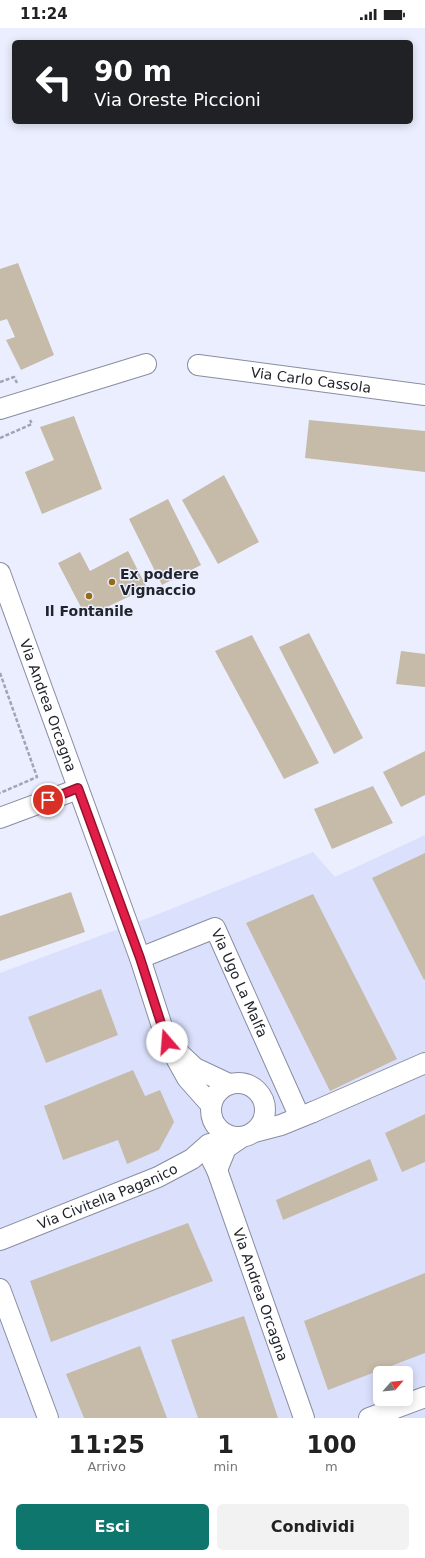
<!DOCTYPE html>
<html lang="it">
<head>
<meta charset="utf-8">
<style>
	body { margin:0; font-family:"DejaVu Sans",sans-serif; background:#f2f2f2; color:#222; height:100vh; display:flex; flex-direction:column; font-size:15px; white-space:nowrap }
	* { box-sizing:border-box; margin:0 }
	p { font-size:13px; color:#767676 }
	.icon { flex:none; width:22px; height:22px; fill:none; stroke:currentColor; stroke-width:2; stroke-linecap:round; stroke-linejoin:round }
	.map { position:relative; height:1390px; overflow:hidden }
	.drawer { display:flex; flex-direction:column; background:#fff; flex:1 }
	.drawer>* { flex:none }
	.top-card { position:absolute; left:12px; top:12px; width:401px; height:84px; border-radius:6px; box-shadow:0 2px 10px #0003; background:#202124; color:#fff; overflow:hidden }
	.needle { width:26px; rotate:63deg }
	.controls { position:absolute; left:373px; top:1338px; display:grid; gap:8px }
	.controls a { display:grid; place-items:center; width:40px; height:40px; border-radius:6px; background:#fff; box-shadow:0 2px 10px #0003; font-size:20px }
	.pin { position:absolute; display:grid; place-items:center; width:34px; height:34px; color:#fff; margin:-17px; border:2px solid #fff; border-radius:50%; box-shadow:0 1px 4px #0007 }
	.me { position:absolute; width:44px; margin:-22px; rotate:342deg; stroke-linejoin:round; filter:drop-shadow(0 0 3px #0008) }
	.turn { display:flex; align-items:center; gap:14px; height:84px; padding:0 16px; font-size:18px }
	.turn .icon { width:52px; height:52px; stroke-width:2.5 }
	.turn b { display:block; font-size:28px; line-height:34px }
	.eta { display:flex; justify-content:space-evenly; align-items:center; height:68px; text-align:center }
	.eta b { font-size:24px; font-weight:800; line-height:28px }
	.cta { display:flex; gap:8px; margin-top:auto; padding:8px 16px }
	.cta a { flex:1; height:46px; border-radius:6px; background:#0f766e; color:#fff; font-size:16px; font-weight:800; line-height:46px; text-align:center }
	.cta a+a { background:#f2f2f2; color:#222 }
	.status { display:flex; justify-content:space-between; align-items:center; height:28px; padding:0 20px; background:#fff; direction:ltr }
	.status svg { height:11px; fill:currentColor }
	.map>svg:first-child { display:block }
</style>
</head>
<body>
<div class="status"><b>11:24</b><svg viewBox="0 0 49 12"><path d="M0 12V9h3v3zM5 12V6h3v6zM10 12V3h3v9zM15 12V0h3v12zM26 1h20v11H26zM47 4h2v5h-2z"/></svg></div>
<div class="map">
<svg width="425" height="1390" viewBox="0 0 425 1390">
	<rect width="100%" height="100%" fill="#eaeeff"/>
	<path fill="#dbe1fd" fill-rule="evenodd" d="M425,807V1390H0V945L156,887L313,824L335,849ZM380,1345H406V1371H380Z"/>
	<g fill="#c6bba8">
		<path d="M18,235L54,327L21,342L6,312L15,309L7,291L0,293V241Z"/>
		<path d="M74,388L102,461L42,486L25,444L54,432L40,399Z"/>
		<path d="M309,392L425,403V444L305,430Z"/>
		<path d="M224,447L259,514L218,536L182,472Z"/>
		<path d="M168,471L201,537L162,557L129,491Z"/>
		<path d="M128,523L147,560L86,589L58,535L80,524L90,543Z"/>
		<path d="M309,605L363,710L334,726L279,619Z"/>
		<path d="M252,607L319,735L284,751L215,623Z"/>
		<path d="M401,623L425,626V659L396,656Z"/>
		<path d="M425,723V767L401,779L383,744Z"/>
		<path d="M373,758L393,795L332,821L314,781Z"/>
		<path d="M425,825V951L424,952L372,850Z"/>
		<path d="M71,864L85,904L0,933V888Z"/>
		<path d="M313,866L397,1031L330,1063L246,895Z"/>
		<path d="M101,961L118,1007L46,1035L28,989Z"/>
		<path d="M133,1042L145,1068L160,1062L174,1094L159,1122L127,1136L118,1112L63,1132L44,1078Z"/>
		<path d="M425,1086V1134L402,1144L385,1105Z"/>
		<path d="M370,1131L378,1152L283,1192L276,1172Z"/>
		<path d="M188,1195L213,1253L51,1314L30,1253Z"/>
		<path d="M425,1245V1325L328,1362L304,1293Z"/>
		<path d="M244,1288L278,1390H198L171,1312Z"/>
		<path d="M140,1318L167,1390H84L66,1346Z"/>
	</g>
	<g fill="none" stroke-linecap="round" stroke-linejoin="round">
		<g stroke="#898da0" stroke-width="22">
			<g id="minor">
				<path id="s1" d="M198,337L425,367"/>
				<path d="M0,381L146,336"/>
				<path id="s2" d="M0,545L140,930L167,1014L187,1050L211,1077"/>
				<path d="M0,790L78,761"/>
				<path id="s3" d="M140,930L215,900L297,1083"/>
				<path d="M179,1025L195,1040L229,1056"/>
				<circle cx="238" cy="1082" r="27"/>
				<path d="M313,1084L425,1035"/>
				<path d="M254,1104L281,1097L313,1084"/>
				<path d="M211,1130L217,1142L226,1120L242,1109"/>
				<path id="s4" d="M217,1142L304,1390"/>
				<path id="s5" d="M0,1212L158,1149L192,1131L209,1116"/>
				<path d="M0,1261L48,1390"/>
				<path d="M369,1390L425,1369"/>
			</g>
		</g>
		<g stroke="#a1a4b2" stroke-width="2.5" stroke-dasharray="4 2" stroke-linecap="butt">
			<path d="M0,354L14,349L17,355"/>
			<path d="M0,410L32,396L30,392"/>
			<path d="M0,645L37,749L0,765"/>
		</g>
		<use href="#minor" stroke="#fff" stroke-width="20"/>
	</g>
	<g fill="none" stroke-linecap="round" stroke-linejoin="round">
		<g stroke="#92132f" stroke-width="10">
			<path id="route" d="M48,772L78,760L140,930L167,1014"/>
		</g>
		<use href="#route" stroke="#e11d48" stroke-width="7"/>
	</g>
	<g fill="#946c16" stroke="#eaeeff" stroke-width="1.5">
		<circle cx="112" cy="554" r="4"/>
		<circle cx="89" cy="568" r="4"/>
	</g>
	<g text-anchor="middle" stroke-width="3" stroke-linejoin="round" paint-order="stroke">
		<g font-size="14" fill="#22242c" stroke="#eaeeff">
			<text dy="5" stroke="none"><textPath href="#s1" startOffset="114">Via Carlo Cassola</textPath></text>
			<text dy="5" stroke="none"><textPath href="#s2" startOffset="141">Via Andrea Orcagna</textPath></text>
			<text dy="5" stroke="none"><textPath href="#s3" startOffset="141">Via Ugo La Malfa</textPath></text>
			<text dy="5" stroke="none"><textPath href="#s5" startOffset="116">Via Civitella Paganico</textPath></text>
			<text dy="5" stroke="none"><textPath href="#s4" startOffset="132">Via Andrea Orcagna</textPath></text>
		</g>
		<g font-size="14" font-weight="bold" fill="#22242c" stroke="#eaeeff" text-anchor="start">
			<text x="120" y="551">Ex podere<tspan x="120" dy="16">Vignaccio</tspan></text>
			<text x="89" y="588" text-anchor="middle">Il Fontanile</text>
		</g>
	</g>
</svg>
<div class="controls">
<a><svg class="needle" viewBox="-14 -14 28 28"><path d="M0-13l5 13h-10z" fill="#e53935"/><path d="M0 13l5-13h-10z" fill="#767676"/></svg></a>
</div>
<div class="pin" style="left:48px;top:772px;background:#d93025"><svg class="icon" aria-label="arrive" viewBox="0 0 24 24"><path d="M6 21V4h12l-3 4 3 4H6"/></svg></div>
<svg class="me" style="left:167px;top:1014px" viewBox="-20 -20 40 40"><circle r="19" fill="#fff"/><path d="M0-13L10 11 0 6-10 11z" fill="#e11d48"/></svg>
<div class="top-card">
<div class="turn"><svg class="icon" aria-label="left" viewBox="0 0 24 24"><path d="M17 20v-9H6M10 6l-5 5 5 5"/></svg><div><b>90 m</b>Via Oreste Piccioni</div></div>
</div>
</div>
<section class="drawer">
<div class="eta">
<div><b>11:25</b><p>Arrivo</p></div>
<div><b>1</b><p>min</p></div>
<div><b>100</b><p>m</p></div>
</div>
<div class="cta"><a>Esci</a><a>Condividi</a></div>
</section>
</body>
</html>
